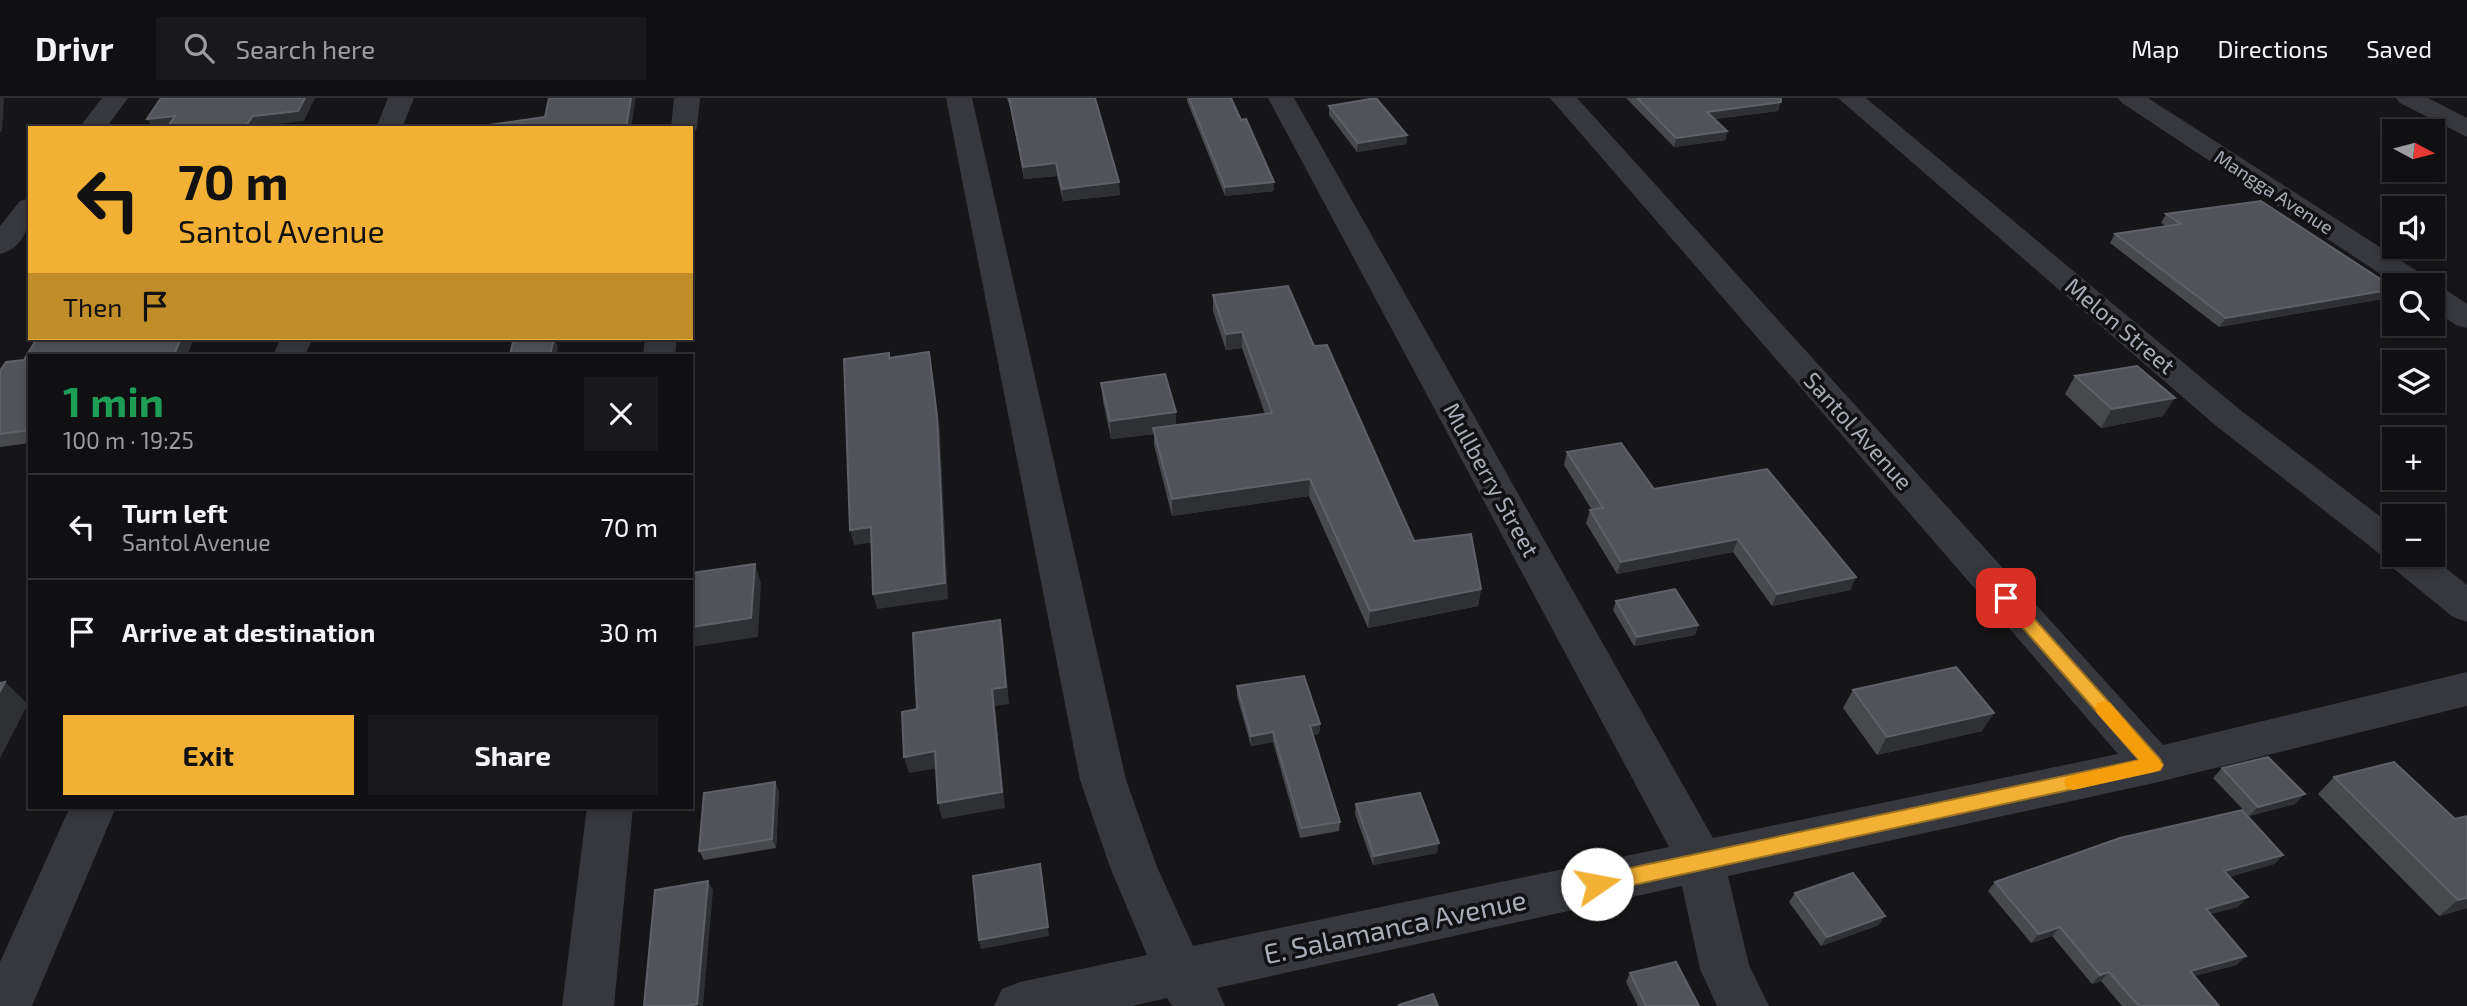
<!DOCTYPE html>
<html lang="en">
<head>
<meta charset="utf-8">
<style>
	body { margin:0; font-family:"Exo 2",sans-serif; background:#19191b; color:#f1f3f6; height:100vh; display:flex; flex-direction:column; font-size:26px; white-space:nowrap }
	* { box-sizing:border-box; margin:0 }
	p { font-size:23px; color:#9c9d9f }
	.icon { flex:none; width:38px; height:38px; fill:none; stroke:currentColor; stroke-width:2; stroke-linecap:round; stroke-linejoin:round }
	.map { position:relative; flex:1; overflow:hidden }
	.drawer { position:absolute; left:28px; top:256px; width:665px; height:455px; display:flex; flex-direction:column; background:#101012; border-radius:0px; box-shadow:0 4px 10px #0003,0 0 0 2px #303032 }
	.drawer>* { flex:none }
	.top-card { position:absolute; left:28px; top:28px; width:665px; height:214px; border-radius:0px; box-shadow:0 4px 10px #0003,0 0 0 2px #303032; background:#f2b134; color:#111; overflow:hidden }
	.needle { width:46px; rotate:97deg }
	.buttons { position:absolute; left:2382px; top:21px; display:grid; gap:14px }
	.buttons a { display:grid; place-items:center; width:63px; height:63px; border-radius:0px; background:#101012; box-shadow:0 4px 10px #0003,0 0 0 2px #303032; font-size:35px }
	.pin { position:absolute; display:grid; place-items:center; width:60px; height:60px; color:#fff; margin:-30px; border-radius:14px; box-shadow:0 4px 10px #0006 }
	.me { position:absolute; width:77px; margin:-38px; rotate:78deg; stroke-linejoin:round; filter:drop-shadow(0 0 5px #0008) }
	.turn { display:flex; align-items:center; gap:24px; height:147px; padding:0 35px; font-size:32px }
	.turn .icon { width:91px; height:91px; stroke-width:2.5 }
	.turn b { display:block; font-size:49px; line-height:60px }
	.then { display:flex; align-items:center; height:66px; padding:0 35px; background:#0003; gap:14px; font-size:26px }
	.round { display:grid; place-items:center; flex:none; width:74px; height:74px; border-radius:0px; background:#19191b }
	.overview { display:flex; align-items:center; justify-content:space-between; height:119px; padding:0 35px }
	h1 { font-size:42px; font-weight:700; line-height:52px; color:#1e9e55 }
	.action { display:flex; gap:14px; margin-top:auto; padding:14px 35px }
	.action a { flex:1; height:80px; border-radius:0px; background:#f2b134; color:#111; font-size:28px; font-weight:700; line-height:80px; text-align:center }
	.action a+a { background:#19191b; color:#f1f3f6 }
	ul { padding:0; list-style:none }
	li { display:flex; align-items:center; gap:21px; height:105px; padding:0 35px; border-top:2px solid #303032 }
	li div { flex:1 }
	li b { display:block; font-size:26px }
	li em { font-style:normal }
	header { display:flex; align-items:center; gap:42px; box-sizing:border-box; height:98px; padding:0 35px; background:#101012; border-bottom:2px solid #303032 }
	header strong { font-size:33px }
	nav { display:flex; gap:38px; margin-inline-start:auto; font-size:24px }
	.search { width:490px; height:63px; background:#19191b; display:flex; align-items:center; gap:18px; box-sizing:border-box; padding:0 24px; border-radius:0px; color:#9c9d9f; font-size:26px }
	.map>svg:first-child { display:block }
</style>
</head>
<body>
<header>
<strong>Drivr</strong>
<div class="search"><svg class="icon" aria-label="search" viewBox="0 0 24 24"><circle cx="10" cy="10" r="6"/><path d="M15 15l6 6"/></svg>Search here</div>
<nav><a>Map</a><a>Directions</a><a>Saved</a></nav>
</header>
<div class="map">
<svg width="2467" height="908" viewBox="0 0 2467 908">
	<rect width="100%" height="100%" fill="#161618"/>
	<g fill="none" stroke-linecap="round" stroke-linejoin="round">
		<g fill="#37383d" fill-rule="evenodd">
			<path d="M102,0H128L106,30H79Z"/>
			<path d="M388,0H414L402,30H376Z"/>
			<path d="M674,0H700L697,30L693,36L691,30H671Z"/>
			<path d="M946,0H972L1126,682L1157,769L1193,848L1669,749L1268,0H1294L1713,740L2118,656L1550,0H1577L2163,647L2467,574V608L2154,685L1728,778L1749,867L1769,908H1717L1700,871L1682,788L1217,890L1225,908H1172L1167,900L1132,908H994L1002,891L1020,884L1147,857L1110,769L1080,682Z"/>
			<path d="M1838,0H1866L2239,311L2394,429V457H2429L2467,487V524L2453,519L2389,467L2385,460L2215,327Z"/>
			<path d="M2118,0H2148L2428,180L2432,187H2397L2122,5Z"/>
			<path d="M2396,0H2428L2467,20V39L2400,5Z"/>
			<path d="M30,100C30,124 27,149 0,156V128L20,103Z"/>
			<path d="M2432,188L2443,190L2467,206V230L2456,227L2432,211Z"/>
			<path d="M281,240H313L305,257H273Z"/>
			<path d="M645,240H677L675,257H643Z"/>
			<path d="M70,709H116L32,908H0V864Z"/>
			<path d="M587,709H633L614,908H562Z"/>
		</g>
	</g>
	<g fill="#47494d">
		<path d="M1007,0H1095L1120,97L1063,103L1057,78L1024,81L1011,12Z"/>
		<path d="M1187,0H1231L1274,93L1225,98L1187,3Z"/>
		<path d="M1626,0H1781L1778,13L1715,21L1727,33L1725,42L1674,49Z"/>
		<path d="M1329,8L1407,37L1406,46L1357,54L1329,17Z"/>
		<path d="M2166,116L2394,190V192L2388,200L2219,229L2110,145L2115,136L2166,128L2161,125Z"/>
		<path d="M1213,197L1314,248L1414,443L1481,491L1478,508L1368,530L1309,398L1172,418L1154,347V336L1111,341L1103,303L1101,285L1176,327L1265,316L1242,250L1226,252L1213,213Z"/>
		<path d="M37,240H194L187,257H30V345L0,349V273L24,262Z"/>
		<path d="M2075,278L2163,318L2101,330L2065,296Z"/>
		<path d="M1567,354L1654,391L1856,479L1850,492L1772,508L1733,454L1617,476L1586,425L1590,412H1592L1564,367Z"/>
		<path d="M1616,503L1698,527L1695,537L1634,548L1613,512Z"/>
		<path d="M1237,588L1320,626L1319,636L1313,637L1340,724L1339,733L1300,740L1273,644L1251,648L1237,598Z"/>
		<path d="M1853,592L1982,633L1877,657L1843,610Z"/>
		<path d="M2222,670L2295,706L2249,718L2213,680Z"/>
		<path d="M2334,679L2467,810L2439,818L2318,696Z"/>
		<path d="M775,684L779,694L776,750L704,762L699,753Z"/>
		<path d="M1356,706L1437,755L1373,767L1355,716Z"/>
		<path d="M2283,757L2274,766L2229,779L2238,809L2210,816L2246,858L2236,867L2194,878L2219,908H2122L2101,883L2092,886L2052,838L2031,845L1988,793L1995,784Z"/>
		<path d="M1795,795L1879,827L1821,848L1789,804Z"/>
		<path d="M1630,875L1699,908H1638L1626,884Z"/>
	</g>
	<g fill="#2f3033">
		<path d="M0,0H4L2,33L0,34Z"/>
		<path d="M305,0H315L304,23L259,28L258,30H244L253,18Z"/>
		<path d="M631,0H636L631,30H626Z"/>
		<path d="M1781,4L1778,13L1705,22L1707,14Z"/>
		<path d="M175,18L169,30H153L147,21Z"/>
		<path d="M1727,33L1725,42L1674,49L1676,40Z"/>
		<path d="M1407,37L1406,46L1357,54L1358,45Z"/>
		<path d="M1056,65L1057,78L1024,81L1023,69Z"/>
		<path d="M1119,84L1120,97L1063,103L1062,91Z"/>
		<path d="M1274,84V93L1225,98V89Z"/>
		<path d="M2394,191L2388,200L2219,229L2226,220Z"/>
		<path d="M1242,234V250L1226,252V236Z"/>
		<path d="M181,240H194L187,257H174Z"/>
		<path d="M554,240L558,248L557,257H550Z"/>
		<path d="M929,254L940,334L948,501L877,511L873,496Z"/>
		<path d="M2175,300L2163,318L2101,330L2112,311Z"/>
		<path d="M1176,314V332L1153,330L1154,336L1111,341L1110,323Z"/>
		<path d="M1310,381L1309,398L1172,418V401Z"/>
		<path d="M871,429L875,444L854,447L850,432Z"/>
		<path d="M1738,441L1733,454L1617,476L1621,464Z"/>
		<path d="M755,466L761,485L758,539L691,549V529Z"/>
		<path d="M1856,479L1850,492L1772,508L1777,496Z"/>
		<path d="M1481,491L1478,508L1368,530L1370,513Z"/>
		<path d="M1000,522L1003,539L1009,606L995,608L1005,710L942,721L938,705L992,591Z"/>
		<path d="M1698,527L1695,537L1634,548L1637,539Z"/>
		<path d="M5,584L28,606L0,660V593Z"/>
		<path d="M691,604L695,613L691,663Z"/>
		<path d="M1994,615L1982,633L1877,657L1887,639Z"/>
		<path d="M1320,626L1319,636L1310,638V628Z"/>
		<path d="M1273,634V644L1251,648V638Z"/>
		<path d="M935,653L939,670L909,675L904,659Z"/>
		<path d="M775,684L779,694L776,750L772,741Z"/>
		<path d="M2305,696L2295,706L2249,718L2258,709Z"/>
		<path d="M1439,745L1437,755L1373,767L1374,758Z"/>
		<path d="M2283,757L2274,766L2215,783L2224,773Z"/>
		<path d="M1040,766L1049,838L981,851L979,842Z"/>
		<path d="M708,783L713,792L703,908H688Z"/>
		<path d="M2248,799L2238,809L2196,820L2206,811Z"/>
		<path d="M2467,800V810L2439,818L2458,802Z"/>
		<path d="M1885,818L1879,827L1821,848L1827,839Z"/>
		<path d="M2060,829L2052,838L2031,845L2039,836Z"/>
		<path d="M2246,858L2236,867L2180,882L2190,873Z"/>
		<path d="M2109,874L2101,883L2092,886L2100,877Z"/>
	</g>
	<g fill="#525359" stroke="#5f6168" stroke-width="2">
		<path d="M161,0H305L298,13L253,18L244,30H167L175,18L147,21Z"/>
		<path d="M549,0H631L626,30H468L545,19Z"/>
		<path d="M1009,0H1095L1119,84L1062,91L1056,65L1023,69Z"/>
		<path d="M1189,0H1231L1241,22L1246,21L1274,84L1225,89Z"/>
		<path d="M1376,0L1407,37L1358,45L1329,8Z"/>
		<path d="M1637,0H1781V4L1707,14L1727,33L1676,40Z"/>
		<path d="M2261,103L2394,190V191L2226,220L2115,136L2181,126L2166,116Z"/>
		<path d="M1288,188L1314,248L1327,247L1414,443L1471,436L1481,491L1370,513L1310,381L1172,401L1153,330L1272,315L1242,234L1226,236L1213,197Z"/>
		<path d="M37,240H181L174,257H30V332L0,336V273L6,264L24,262Z"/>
		<path d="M545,240H554L550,257H510L513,244Z"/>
		<path d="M929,254L937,318L945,485L873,496L871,429L850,432L844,261L889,255V260Z"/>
		<path d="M2137,268L2175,300L2112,311L2075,278Z"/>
		<path d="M1165,276L1176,314L1110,323L1101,285Z"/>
		<path d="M1621,345L1654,391L1767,371L1856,479L1777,496L1738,441L1621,464L1590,412L1603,410L1567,354Z"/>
		<path d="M755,466L751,520L691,529V475Z"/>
		<path d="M1675,491L1698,527L1637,539L1616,503Z"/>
		<path d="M1000,522L1006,589L992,591L1002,694L938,705L935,653L904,659L902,614L917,611L913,535Z"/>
		<path d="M1956,569L1994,615L1887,639L1853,592Z"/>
		<path d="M1304,578L1320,626L1310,628L1340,724L1301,730L1273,634L1251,638L1237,588Z"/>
		<path d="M5,584L0,593V585Z"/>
		<path d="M2268,659L2305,696L2258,709L2222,670Z"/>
		<path d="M2394,664L2455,721L2467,718V800L2458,802L2334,679Z"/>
		<path d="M775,684L772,741L699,753L704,695Z"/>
		<path d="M1420,695L1439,745L1374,758L1356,706Z"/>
		<path d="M2242,712L2283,757L2224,773L2248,799L2206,811L2246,858L2190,873L2219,908H2139L2109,874L2100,877L2060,829L2039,836L1995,784L2120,740Z"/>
		<path d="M1040,766L1048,829L979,842L973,778Z"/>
		<path d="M1853,775L1885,818L1827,839L1795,795Z"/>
		<path d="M708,783L697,906L688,908H644L655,792Z"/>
		<path d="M1676,864L1699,908H1646L1630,875Z"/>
		<path d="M1433,896L1438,908H1400L1399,907Z"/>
	</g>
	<path fill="#f2b134" stroke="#9d7322" stroke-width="2" d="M2006,494L2012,496L2160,661L2163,667L2160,672L1597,795L1590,792L1587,786L1590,780L1597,777L2139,662L2000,504L1998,500L2000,496Z"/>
	<path fill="#f59e0b" d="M2104,603L2110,605L2163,667L2160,672L2154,674L2073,692L2066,690L2064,684L2066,679L2139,662L2097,615L2095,610L2097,605Z"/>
	<g text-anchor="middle" stroke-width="7" stroke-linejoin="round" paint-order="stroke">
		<g font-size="19" fill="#a8adb8" stroke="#111113">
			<text transform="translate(2274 94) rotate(33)" y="7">Mangga Avenue</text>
		</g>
		<g font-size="23" fill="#a8adb8" stroke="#111113">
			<text transform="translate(2120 228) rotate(40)" y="8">Melon Street</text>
			<text transform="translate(1858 333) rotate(48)" y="8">Santol Avenue</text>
			<text transform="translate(1491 382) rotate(61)" y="8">Mullberry Street</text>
		</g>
		<g font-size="28" fill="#a8adb8" stroke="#111113">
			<text transform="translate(1395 829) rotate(-12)" y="10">E. Salamanca Avenue</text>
		</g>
	</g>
</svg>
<div class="buttons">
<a><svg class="needle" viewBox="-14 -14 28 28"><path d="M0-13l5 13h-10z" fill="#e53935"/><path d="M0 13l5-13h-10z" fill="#9c9d9f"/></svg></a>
<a><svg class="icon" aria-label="sound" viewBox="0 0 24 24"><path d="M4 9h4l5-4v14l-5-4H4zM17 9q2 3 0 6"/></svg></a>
<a><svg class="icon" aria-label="search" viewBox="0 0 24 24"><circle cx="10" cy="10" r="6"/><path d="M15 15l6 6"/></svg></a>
<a><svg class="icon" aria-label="layers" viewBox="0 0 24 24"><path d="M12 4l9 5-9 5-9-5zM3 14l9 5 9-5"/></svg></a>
<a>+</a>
<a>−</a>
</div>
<div class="pin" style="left:2006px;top:500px;background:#d93025"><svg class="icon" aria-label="arrive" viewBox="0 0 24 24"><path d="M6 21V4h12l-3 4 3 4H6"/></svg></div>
<svg class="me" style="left:1597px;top:786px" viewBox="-20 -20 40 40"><circle r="19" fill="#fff"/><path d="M0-13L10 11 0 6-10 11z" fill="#f2b134"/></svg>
<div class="top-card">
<div class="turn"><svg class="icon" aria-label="left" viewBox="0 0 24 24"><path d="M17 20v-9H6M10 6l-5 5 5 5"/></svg><div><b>70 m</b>Santol Avenue</div></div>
<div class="then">Then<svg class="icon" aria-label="arrive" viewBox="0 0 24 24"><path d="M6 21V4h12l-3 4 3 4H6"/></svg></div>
</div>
<section class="drawer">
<div class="overview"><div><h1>1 min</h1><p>100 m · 19:25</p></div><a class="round"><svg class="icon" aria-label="close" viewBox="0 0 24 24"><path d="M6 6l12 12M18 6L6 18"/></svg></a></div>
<ul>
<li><svg class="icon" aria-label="left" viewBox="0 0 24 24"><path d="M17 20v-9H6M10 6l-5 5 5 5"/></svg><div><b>Turn left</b><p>Santol Avenue</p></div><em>70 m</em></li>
<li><svg class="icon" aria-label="arrive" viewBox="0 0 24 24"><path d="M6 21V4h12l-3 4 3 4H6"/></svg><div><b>Arrive at destination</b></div><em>30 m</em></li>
</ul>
<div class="action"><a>Exit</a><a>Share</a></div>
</section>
</div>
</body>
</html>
